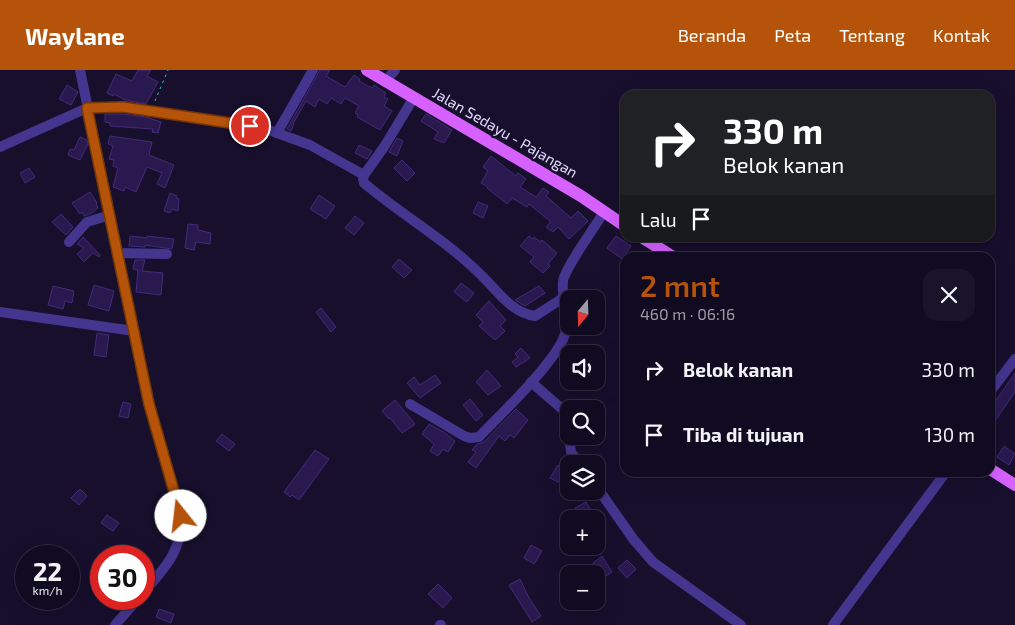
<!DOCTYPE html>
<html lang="id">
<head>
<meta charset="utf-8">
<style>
	body { margin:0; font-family:"Exo 2",sans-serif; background:#1a142a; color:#f1f3f6; height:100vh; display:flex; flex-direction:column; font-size:19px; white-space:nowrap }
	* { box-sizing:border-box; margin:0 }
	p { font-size:16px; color:#9c9ba5 }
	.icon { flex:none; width:28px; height:28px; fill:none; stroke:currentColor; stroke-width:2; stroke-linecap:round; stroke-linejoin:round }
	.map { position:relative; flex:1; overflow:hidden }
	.side { position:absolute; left:620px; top:182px; width:375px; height:225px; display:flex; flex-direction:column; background:#110b21; border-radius:15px; box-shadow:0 5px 20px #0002,0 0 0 1px #302b3f }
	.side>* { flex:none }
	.banner { position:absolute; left:620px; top:20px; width:375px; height:152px; border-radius:15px; box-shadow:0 5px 20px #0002,0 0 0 1px #302b3f; background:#202124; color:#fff; overflow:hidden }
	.needle { width:32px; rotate:199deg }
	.fabs { position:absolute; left:560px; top:220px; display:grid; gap:10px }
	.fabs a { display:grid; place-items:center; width:45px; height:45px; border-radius:10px; background:#110b21; box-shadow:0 5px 20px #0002,0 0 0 1px #302b3f; font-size:25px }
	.speed { position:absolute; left:15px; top:475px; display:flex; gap:10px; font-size:25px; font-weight:700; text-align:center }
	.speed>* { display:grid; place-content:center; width:65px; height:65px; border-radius:50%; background:#110b21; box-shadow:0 5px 20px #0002,0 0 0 1px #302b3f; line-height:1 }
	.speed small { font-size:12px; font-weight:400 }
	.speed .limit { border:8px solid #d22; background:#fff; color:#111 }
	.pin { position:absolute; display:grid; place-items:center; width:42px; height:42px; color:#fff; margin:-21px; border:2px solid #fff; border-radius:50%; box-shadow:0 1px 5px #0007 }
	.me { position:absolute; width:55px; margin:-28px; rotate:344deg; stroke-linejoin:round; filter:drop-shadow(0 0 4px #0008) }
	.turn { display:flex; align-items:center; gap:18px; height:105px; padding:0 20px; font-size:22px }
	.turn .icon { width:65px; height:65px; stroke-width:2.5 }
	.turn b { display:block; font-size:35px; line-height:42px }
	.then { display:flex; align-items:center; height:48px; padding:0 20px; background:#0003; gap:10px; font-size:19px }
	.round { display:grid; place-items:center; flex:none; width:52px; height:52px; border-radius:15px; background:#1a142a }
	.overview { display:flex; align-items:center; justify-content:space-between; height:85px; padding:0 20px }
	h1 { font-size:30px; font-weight:600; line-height:38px; color:#b45309 }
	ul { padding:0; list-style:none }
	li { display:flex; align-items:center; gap:15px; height:65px; padding:0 20px }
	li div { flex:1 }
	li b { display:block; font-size:19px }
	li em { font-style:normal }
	header { display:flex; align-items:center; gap:30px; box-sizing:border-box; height:70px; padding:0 25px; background:#b45309; color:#fff }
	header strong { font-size:24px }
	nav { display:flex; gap:28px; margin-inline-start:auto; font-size:18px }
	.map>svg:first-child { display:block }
</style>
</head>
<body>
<header>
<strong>Waylane</strong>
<nav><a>Beranda</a><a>Peta</a><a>Tentang</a><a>Kontak</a></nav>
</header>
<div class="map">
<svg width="1015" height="555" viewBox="0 0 1015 555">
	<rect width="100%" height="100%" fill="#170f2c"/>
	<g fill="#2a194f" stroke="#432a7c">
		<path d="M138,0H151L147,6L158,12L146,34L125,30L114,24L113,26L107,23L116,4L132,11Z"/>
		<path d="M320,0H330L326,6L345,17L354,5L360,9L359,11L372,18L374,15L386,23L384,27L388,29L384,36L392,41L380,60L357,47L358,45L355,43L359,36L345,28L341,34L331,28L327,34L319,29L315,37L306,31L293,54H294L291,61L287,59Z"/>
		<path d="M67,15L78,22L71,35L59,29Z"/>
		<path d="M105,44H123L146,47L161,52L158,63L152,62L153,59L110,56V53L105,52Z"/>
		<path d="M426,44L452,60L444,73L434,69L438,62L421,51Z"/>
		<path d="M110,66L152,72L149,85L174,95L165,118L157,114L162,103L147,97L136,122L125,117L124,121L113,117L118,98L113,96L114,90L109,89L113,76L108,74Z"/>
		<path d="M80,67L87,70L88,74L80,90L68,85L70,79L74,80Z"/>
		<path d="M397,68L403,71L397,86L389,82Z"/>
		<path d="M359,75L372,81L367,89L355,83Z"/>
		<path d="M491,86L516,106L518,103L526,109L520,117L536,127L543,118L549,122L546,126L571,148L578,141L588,151L569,169L558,157L553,162L546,157L551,152L529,134L527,137L512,128L507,134L487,118L488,117L481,113L488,101L483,97Z"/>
		<path d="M402,90L415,103L407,111L394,98Z"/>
		<path d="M29,98L35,107L25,113L20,103Z"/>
		<path d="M90,122L97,133L96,134L98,138L92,143L84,146L82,142L80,144L72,133Z"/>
		<path d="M170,123L177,126L176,128L179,129L178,141L172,139L170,143L164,141Z"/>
		<path d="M319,125L335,136L326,149L310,139Z"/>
		<path d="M478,132L488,136L483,148L473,143Z"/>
		<path d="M61,144L73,157L66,165L52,152Z"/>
		<path d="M355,146L364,153L354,165L345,158Z"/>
		<path d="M188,154L198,155V160L211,163L210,174L196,172L194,180L185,178Z"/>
		<path d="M130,166L147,168V166L174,169L172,179L145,175V177L129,176Z"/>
		<path d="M529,166L533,169L534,167L541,172L542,170L557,183L548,194L550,196L543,203L530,192L534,187L520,176Z"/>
		<path d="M616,166L631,176L622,189L607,178Z"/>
		<path d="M83,167L100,185L99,187L93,183L84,192L77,184L84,178L77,174Z"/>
		<path d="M399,189L412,200L404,208L392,197Z"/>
		<path d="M135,190H145L142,201L163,203L161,225L136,222L138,200L133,199Z"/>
		<path d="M461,213L474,223L467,232L454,222Z"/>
		<path d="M94,215L114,221L109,241L88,235Z"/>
		<path d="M53,216L74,221L72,233L65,231L63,239L48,235Z"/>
		<path d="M539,216L545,223L525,236L515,230Z"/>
		<path d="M489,231L506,250L500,256L505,261L495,270L479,256L483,252L476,245Z"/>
		<path d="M321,238L336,257L331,262L316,242Z"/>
		<path d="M97,263L109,265L106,287L94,285Z"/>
		<path d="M521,278L530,288L516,297L512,292L518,287L515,284Z"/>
		<path d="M487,300L501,316L488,325L476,312Z"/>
		<path d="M1015,303V322L990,358V339Z"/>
		<path d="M435,305L441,313L420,328L407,313L414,307L420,315Z"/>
		<path d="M470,329L483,345L476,351L463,335Z"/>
		<path d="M395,330L415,354L402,363L390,348L389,349L382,341Z"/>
		<path d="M123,332L131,334L128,348L119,346Z"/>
		<path d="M516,339L528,350L514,368L510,365L505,371L499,366L476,398L468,392L476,382L472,380L477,374L484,372Z"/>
		<path d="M429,354L445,363L455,371L448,382L443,379L438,386L430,381L434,374L422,364Z"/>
		<path d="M222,364L235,374L229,381L216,371Z"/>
		<path d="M1004,376L1015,384L1009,395L997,387Z"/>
		<path d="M315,380L329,389L299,430L292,425L290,427L284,422Z"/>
		<path d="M558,395L565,400L558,412L550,408Z"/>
		<path d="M80,419L87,426L79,435L71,428Z"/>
		<path d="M586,432L596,449H581L575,438Z"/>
		<path d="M107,445L119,453L113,461L101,453Z"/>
		<path d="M531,475L542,481L534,494L524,488Z"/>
		<path d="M602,486L612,502L603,508L593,493Z"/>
		<path d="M627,490L636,499L627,508L618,498Z"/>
		<path d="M520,509L529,528L541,546L532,552L509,515Z"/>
		<path d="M438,514L452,528L443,538L428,524Z"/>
		<path d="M159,539L174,544L171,553L156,547Z"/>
	</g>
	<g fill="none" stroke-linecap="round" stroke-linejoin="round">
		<path stroke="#26bec7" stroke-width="1" stroke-dasharray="2.5 4" stroke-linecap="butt" d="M155,31L168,0"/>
		<g stroke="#44368f" stroke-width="10">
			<path d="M80,0L149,334L181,446C183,480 164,499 144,522"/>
			<path d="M385,12L395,0"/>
			<path d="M413,29L384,77L364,105L363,109L364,113C404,147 450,172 487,211C501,226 514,243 535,246L563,228"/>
			<path d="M277,63L313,0"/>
			<path d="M0,77L87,38L123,37L266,59L310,75L364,105"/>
			<path d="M69,172L87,152L110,145"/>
			<path d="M118,183L167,184"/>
			<path d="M0,242L134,261"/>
			<path d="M531,312L569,345"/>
			<path d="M990,322L1015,289"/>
			<path d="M410,334L464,366L470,368L479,367C500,345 557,291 565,264C570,248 561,228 563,211C564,200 596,155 604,142"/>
			<path d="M577,366L570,374L571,382L580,394"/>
			<path d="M596,416L634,470L653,492L741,555"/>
			<path d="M115,555L138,529"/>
			<path d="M440,555H441"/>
			<path d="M833,555L946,402"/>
		</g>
		<g stroke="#d661ff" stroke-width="12">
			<path d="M367,0L581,126L625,156"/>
			<path d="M643,168L675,188"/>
			<path d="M990,399L1015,415"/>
		</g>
	</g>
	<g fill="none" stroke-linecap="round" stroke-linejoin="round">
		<g stroke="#753606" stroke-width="12">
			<path id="route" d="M181,446L149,334L87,38L123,37L250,56"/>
		</g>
		<use href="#route" stroke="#b45309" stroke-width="9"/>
	</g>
	<g text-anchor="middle" stroke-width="5" stroke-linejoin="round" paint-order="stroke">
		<g font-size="15" fill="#e2daff" stroke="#170f2c">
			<text transform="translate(505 63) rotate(30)" y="5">Jalan Sedayu - Pajangan</text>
		</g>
	</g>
</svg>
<div class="fabs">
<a><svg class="needle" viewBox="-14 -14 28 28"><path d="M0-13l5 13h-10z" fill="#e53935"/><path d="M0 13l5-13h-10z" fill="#9c9ba5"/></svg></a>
<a><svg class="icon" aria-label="sound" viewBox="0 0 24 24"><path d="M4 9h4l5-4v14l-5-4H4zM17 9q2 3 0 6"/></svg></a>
<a><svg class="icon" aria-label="search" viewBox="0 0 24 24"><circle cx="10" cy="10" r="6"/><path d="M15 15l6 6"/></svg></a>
<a><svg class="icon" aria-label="layers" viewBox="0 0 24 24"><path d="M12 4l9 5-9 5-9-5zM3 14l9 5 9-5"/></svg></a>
<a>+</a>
<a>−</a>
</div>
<div class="speed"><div>22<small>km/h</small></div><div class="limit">30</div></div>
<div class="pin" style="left:250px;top:56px;background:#d93025"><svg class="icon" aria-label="arrive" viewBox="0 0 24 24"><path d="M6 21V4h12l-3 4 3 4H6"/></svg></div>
<svg class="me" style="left:181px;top:446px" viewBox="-20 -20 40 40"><circle r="19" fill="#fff"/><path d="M0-13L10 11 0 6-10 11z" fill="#b45309"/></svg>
<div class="banner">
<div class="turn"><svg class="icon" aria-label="right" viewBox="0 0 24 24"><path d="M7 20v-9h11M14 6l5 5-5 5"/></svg><div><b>330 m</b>Belok kanan</div></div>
<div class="then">Lalu<svg class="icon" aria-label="arrive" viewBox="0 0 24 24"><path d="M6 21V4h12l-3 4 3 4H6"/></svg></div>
</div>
<section class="side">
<div class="overview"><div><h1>2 mnt</h1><p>460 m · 06:16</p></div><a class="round"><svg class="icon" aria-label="close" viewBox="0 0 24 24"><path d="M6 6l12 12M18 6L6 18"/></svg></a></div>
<ul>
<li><svg class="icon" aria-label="right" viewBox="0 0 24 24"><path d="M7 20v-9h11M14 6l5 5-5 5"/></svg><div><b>Belok kanan</b></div><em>330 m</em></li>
<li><svg class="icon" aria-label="arrive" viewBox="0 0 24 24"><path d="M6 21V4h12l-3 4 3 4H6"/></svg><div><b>Tiba di tujuan</b></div><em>130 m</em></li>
</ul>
</section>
</div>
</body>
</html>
